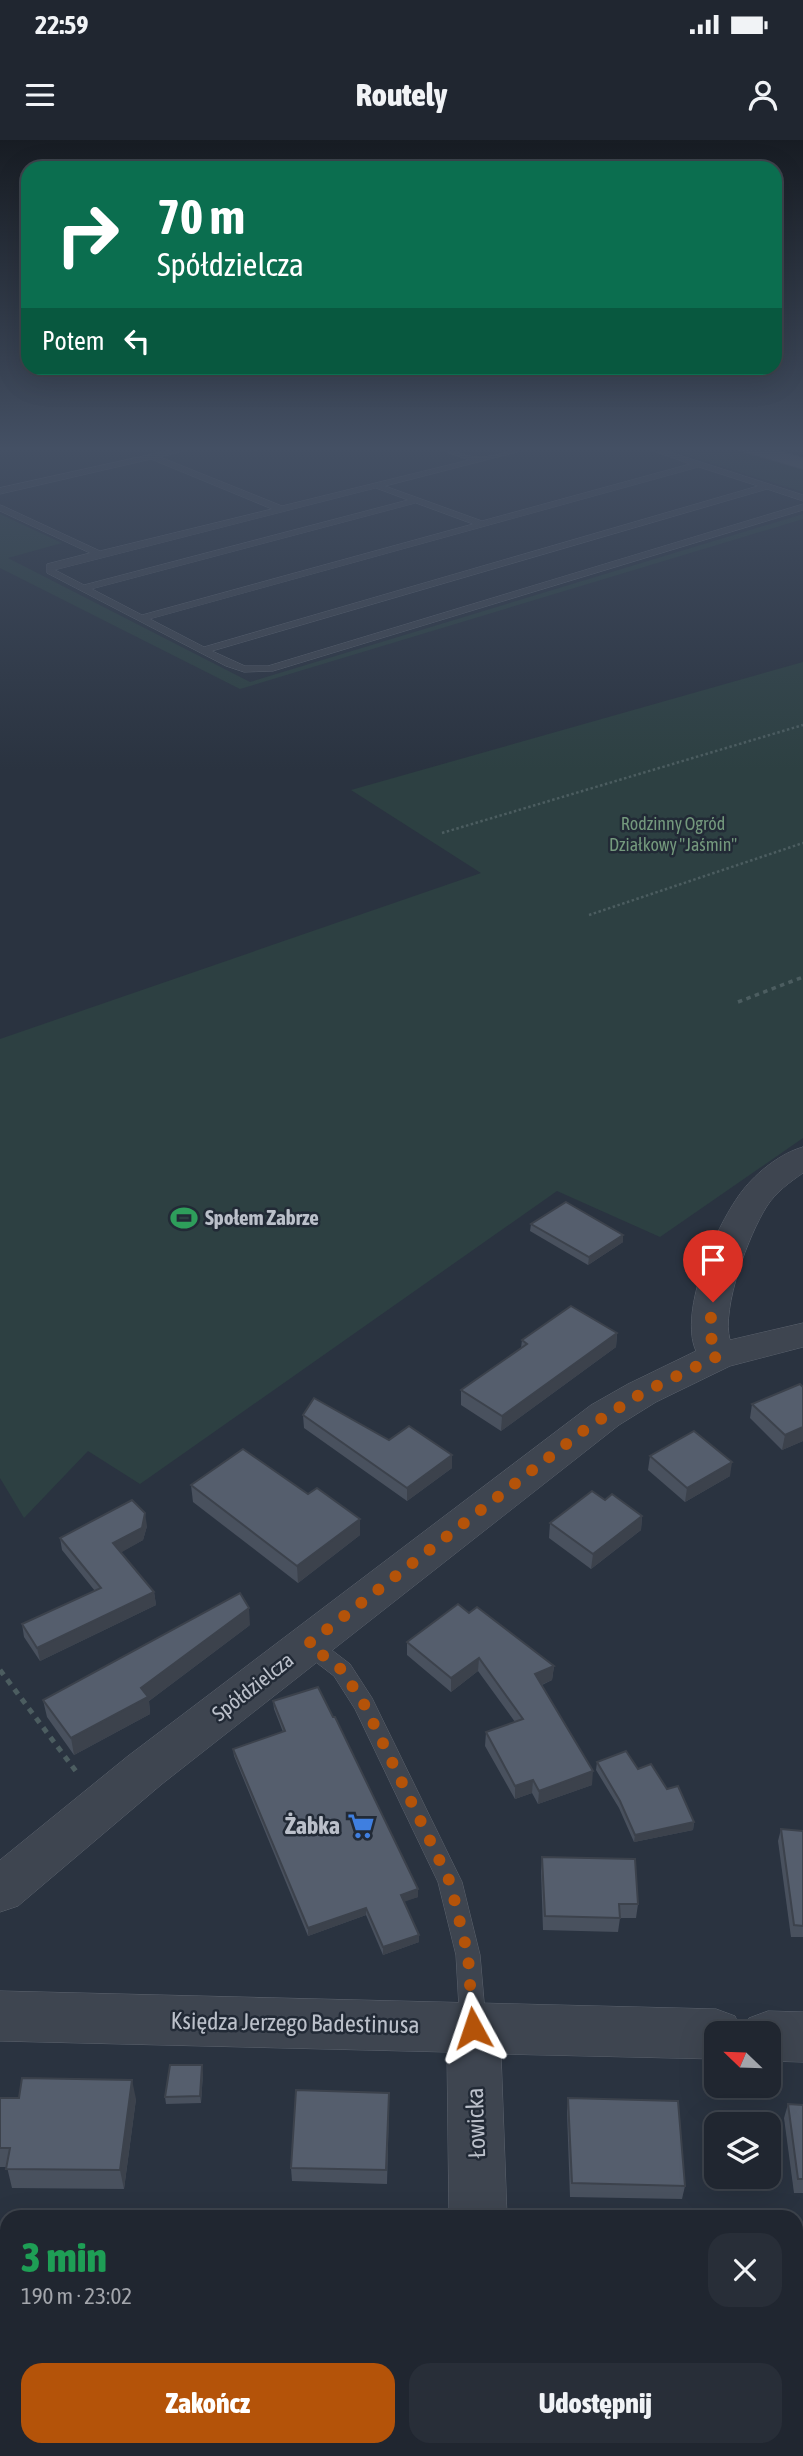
<!DOCTYPE html>
<html lang="pl">
<head>
<meta charset="utf-8">
<style>
	body { margin:0; font-family:"Asap Condensed",sans-serif; background:#282e38; color:#f1f3f6; height:100vh; display:flex; flex-direction:column; font-size:26px; white-space:nowrap }
	* { box-sizing:border-box; margin:0 }
	p { font-size:23px; color:#a2a5ab }
	.icon { flex:none; width:38px; height:38px; fill:none; stroke:currentColor; stroke-width:2; stroke-linecap:round; stroke-linejoin:round }
	.map { position:relative; flex:1; overflow:hidden }
	.side { position:absolute; left:0px; top:2070px; width:803px; height:247px; display:flex; flex-direction:column; background:#202630; border-radius:21px 21px 0 0; box-shadow:0 7px 28px #0002,0 0 0 2px #3d434c }
	.side>* { flex:none }
	.guide { position:absolute; left:21px; top:21px; width:761px; height:214px; border-radius:21px; box-shadow:0 7px 28px #0002,0 0 0 2px #3d434c; background:#0b6e4f; color:#fff; overflow:hidden }
	.needle { width:46px; rotate:293deg }
	.controls { position:absolute; left:704px; top:1881px; display:grid; gap:14px }
	.controls a { display:grid; place-items:center; width:77px; height:77px; border-radius:14px; background:#202630; box-shadow:0 7px 28px #0002,0 0 0 2px #3d434c; font-size:35px }
	.pin { position:absolute; display:grid; place-items:center; width:60px; height:60px; color:#fff; margin:-72px -30px; border-radius:50% 50% 50% 0; rotate:-45deg; box-shadow:0 0 7px #0007 }
	.pin .icon { rotate:45deg }
	.me { position:absolute; width:77px; margin:-38px; rotate:355deg; stroke-linejoin:round; filter:drop-shadow(0 0 5px #0008) }
	.turn { display:flex; align-items:center; gap:24px; height:147px; padding:0 21px; font-size:32px }
	.turn .icon { width:91px; height:91px; stroke-width:2.5 }
	.turn b { display:block; font-size:49px; line-height:60px }
	.then { display:flex; align-items:center; height:66px; padding:0 21px; background:#0003; gap:14px; font-size:26px }
	.round { display:grid; place-items:center; flex:none; width:74px; height:74px; border-radius:21px; background:#282e38 }
	.headline { display:flex; align-items:center; justify-content:space-between; height:119px; padding:0 21px }
	h1 { font-size:42px; font-weight:800; line-height:52px; color:#1e9e55 }
	.button { display:flex; gap:14px; margin-top:auto; padding:14px 21px }
	.button a { flex:1; height:80px; border-radius:21px; background:#b45309; color:#fff; font-size:28px; font-weight:800; line-height:80px; text-align:center }
	.button a+a { background:#282e38; color:#f1f3f6 }
	.status { display:flex; justify-content:space-between; align-items:center; height:49px; padding:0 35px; background:#202630; direction:ltr }
	.status svg { height:19px; fill:currentColor }
	header { display:flex; justify-content:space-between; align-items:center; height:91px; padding:0 21px; background:#202630; font-size:32px; font-weight:800 }
	.map>svg:first-child { display:block }
</style>
</head>
<body>
<div class="status"><b>22:59</b><svg viewBox="0 0 49 12"><path d="M0 12V9h3v3zM5 12V6h3v6zM10 12V3h3v9zM15 12V0h3v12zM26 1h20v11H26zM47 4h2v5h-2z"/></svg></div>
<header><svg class="icon" aria-label="menu" viewBox="0 0 24 24"><path d="M4 6h16M4 12h16M4 18h16"/></svg>Routely<svg class="icon" aria-label="person" viewBox="0 0 24 24"><circle cx="12" cy="8" r="4"/><path d="M4 21q1-7 8-7t8 7"/></svg></header>
<div class="map">
<svg width="803" height="2316" viewBox="0 0 803 2316">
	<rect width="100%" height="100%" fill="#2a3340"/>
	<g fill="#2d4042">
		<path d="M658,306H724L803,330V352Z"/>
		<path d="M0,374L62,403L8,418L250,542L803,374V379L240,549L0,428Z"/>
		<path d="M803,522V998L660,1097L557,1051L140,1344L88,1311L24,1378L0,1338V899L481,733L351,650Z"/>
	</g>
	<g fill="none" stroke-linecap="round" stroke-linejoin="round">
		<g stroke="#5c636e" stroke-width="1">
			<g id="lane">
				<path d="M189,306H203L160,317L282,366L469,320L431,306C448,306 464,318 480,317C500,317 519,305 540,306L385,346L482,381L690,324L640,306H651L803,355V361L767,349L212,511L245,526H268L803,364V370L273,531L244,532L226,526L47,433V424L90,413L0,371V365L3,366L100,411L272,369L151,319L0,354V348ZM699,327L758,346L204,507L150,479ZM376,348L408,360L84,445L55,430ZM416,363L473,384L142,475L92,449Z"/>
				<path d="M308,1496L316,1498L350,1524L372,1558L462,1742L480,1815L486,1885L482,1893L473,1897L464,1893L460,1885L456,1815L438,1742L355,1569L334,1536L300,1510L297,1504L300,1498Z"/>
			</g>
		</g>
		<g stroke="#5c636e" stroke-width="1">
			<g id="street">
				<path d="M803,1007V1033C790,1042 776,1052 767,1066C749,1094 721,1168 730,1200L803,1183V1207L730,1226L656,1262L619,1285L162,1644L18,1766L0,1772V1720L128,1616L591,1265L628,1244L696,1211C678,1171 717,1083 743,1050C757,1032 781,1013 803,1007Z"/>
				<path d="M0,1851L716,1869L735,1876L742,1893L749,1878L768,1871L803,1872V1922L768,1921V1894H716V1919L501,1914L507,2077H449L447,1912L0,1901Z"/>
				<path d="M453,2310H517L516,2316H452Z"/>
			</g>
		</g>
		<g stroke="#474e5a" stroke-width="2">
			<path id="primary" d="M735,306H762L803,318V329L738,310Z"/>
		</g>
		<g stroke="#4c5d60" stroke-width="2.5" stroke-dasharray="2.5 2.5" stroke-linecap="butt">
			<path d="M442,693L803,585"/>
			<path d="M589,775L803,703"/>
		</g>
		<path stroke="#4c5d60" stroke-width="3.5" stroke-dasharray="4.5 4.5" stroke-linecap="butt" d="M738,862L803,837"/>
		<path stroke="#4c5d60" stroke-width="5" stroke-dasharray="6 6" stroke-linecap="butt" d="M0,1530L78,1634"/>
		<use href="#lane" fill="#3e4550" fill-rule="evenodd"/>
		<use href="#street" fill="#3e4550" fill-rule="evenodd"/>
		<use href="#primary" fill="#5c6470" fill-rule="evenodd"/>
	</g>
	<g fill="#49515e">
		<path d="M531,1084L623,1102L588,1125L530,1091Z"/>
		<path d="M617,1193L616,1207L501,1291L461,1265V1250L521,1208L522,1200Z"/>
		<path d="M803,1247V1301L782,1310L750,1278L752,1264Z"/>
		<path d="M303,1275L389,1300L452,1315V1328L407,1361L304,1288Z"/>
		<path d="M650,1316L730,1336L685,1362L648,1330Z"/>
		<path d="M191,1345L360,1395L298,1443L193,1362Z"/>
		<path d="M605,1360L642,1376L641,1390L591,1429L549,1398L550,1383Z"/>
		<path d="M147,1386L143,1400L121,1412L154,1452L156,1465L40,1521L24,1497L22,1484L95,1451L62,1410L60,1398Z"/>
		<path d="M469,1473L554,1526L552,1540L542,1545L592,1645L538,1664L532,1653L515,1659L485,1606L486,1592L515,1582L478,1531L451,1552L407,1515V1502Z"/>
		<path d="M250,1485L149,1561L150,1574L74,1615L47,1577L43,1560Z"/>
		<path d="M273,1561L418,1749V1757L404,1761L419,1795V1802L383,1815L366,1775L308,1796L234,1616L233,1609L283,1592L274,1569Z"/>
		<path d="M597,1622L638,1629L667,1649L694,1682L693,1690L634,1702L619,1668L596,1630Z"/>
		<path d="M781,1689L803,1691V1797H791L778,1701Z"/>
		<path d="M542,1717L638,1764L636,1778H620L618,1792L543,1790L541,1731Z"/>
		<path d="M203,1933L201,1963L166,1964L165,1957Z"/>
		<path d="M0,1958L136,1959L124,2049L12,2048L7,2027H0Z"/>
		<path d="M568,1958L685,2046L682,2059L570,2057L567,1972Z"/>
		<path d="M788,1964L803,1965V2053H794L784,1978Z"/>
		<path d="M389,1967L387,2044L292,2041L291,2028Z"/>
	</g>
	<g fill="#3c424c">
		<path d="M623,1095V1102L588,1125L589,1117Z"/>
		<path d="M617,1193L616,1207L501,1291L502,1276Z"/>
		<path d="M803,1287V1301L782,1310L785,1295Z"/>
		<path d="M452,1315V1328L407,1361V1348Z"/>
		<path d="M732,1322L730,1336L685,1362L687,1348Z"/>
		<path d="M145,1373L147,1386L143,1400L115,1416L113,1403Z"/>
		<path d="M642,1376L641,1390L591,1429L593,1414Z"/>
		<path d="M360,1379V1395L298,1443L297,1426Z"/>
		<path d="M154,1452L156,1465L40,1521L37,1508Z"/>
		<path d="M249,1468L250,1485L149,1561L150,1574L74,1615L71,1598Z"/>
		<path d="M479,1518L478,1531L451,1552V1538Z"/>
		<path d="M554,1526L552,1540L534,1548L535,1534Z"/>
		<path d="M593,1631L592,1645L538,1664L539,1651Z"/>
		<path d="M533,1640L532,1653L515,1659V1646Z"/>
		<path d="M694,1682L693,1690L634,1702L635,1695Z"/>
		<path d="M418,1749V1757L401,1763V1755Z"/>
		<path d="M366,1768V1775L308,1796V1788Z"/>
		<path d="M419,1795V1802L383,1815V1807Z"/>
		<path d="M202,1925L203,1933L201,1963L200,1956Z"/>
		<path d="M132,1940L136,1959L124,2049L120,2030Z"/>
		<path d="M5,2252L7,2259L0,2263V2256Z"/>
	</g>
	<g fill="#555e6d" stroke="#3c424c" stroke-width="2">
		<path d="M566,1062L623,1095L589,1117L531,1084Z"/>
		<path d="M571,1166L617,1193L502,1276L461,1250L527,1204L522,1200Z"/>
		<path d="M800,1244L803,1247V1287L785,1295L752,1264Z"/>
		<path d="M314,1258L389,1300L409,1286L452,1315L407,1348L303,1275Z"/>
		<path d="M694,1291L732,1322L687,1348L650,1316Z"/>
		<path d="M243,1309L308,1354L317,1348L360,1379L297,1426L191,1345Z"/>
		<path d="M592,1351L605,1360L612,1354L642,1376L593,1414L550,1383Z"/>
		<path d="M132,1360L145,1373L142,1388L113,1403L154,1452L37,1508L22,1484L101,1448L60,1398Z"/>
		<path d="M240,1453L249,1468L141,1548L148,1557L71,1598L43,1560Z"/>
		<path d="M458,1464L469,1473L477,1467L554,1526L535,1534L593,1631L539,1651L533,1640L515,1646L486,1592L523,1579L479,1518L451,1538L407,1502Z"/>
		<path d="M318,1547L333,1577H335L418,1749L401,1755L419,1795L383,1807L366,1768L308,1788L233,1609L285,1591L273,1561Z"/>
		<path d="M626,1611L638,1629L651,1624L667,1649L678,1646L694,1682L635,1695L620,1661L597,1622Z"/>
		<path d="M781,1689L803,1691V1786L794,1785Z"/>
		<path d="M542,1717L635,1719L638,1764H619L620,1778L545,1776Z"/>
		<path d="M170,1925H202L200,1956L165,1957Z"/>
		<path d="M22,1938L132,1940L120,2030L6,2029L10,2008H0V1958H19Z"/>
		<path d="M296,1950L389,1953L386,2030L291,2028Z"/>
		<path d="M568,1958L678,1961L685,2046L572,2043Z"/>
		<path d="M788,1964L803,1965V2039H798Z"/>
		<path d="M0,2240L5,2252L0,2256Z"/>
		<path d="M290,2310H378L384,2312L383,2316H289Z"/>
		<path d="M644,2310H708L709,2316H644Z"/>
	</g>
	<linearGradient id="sky" x2="0" y2="1"><stop stop-color="#171c23"/><stop offset="0.49" stop-color="#445064"/><stop offset="1" stop-color="#445064" stop-opacity="0"/></linearGradient>
	<rect width="803" height="630" fill="url(#sky)"/>
	<g fill="none" stroke-linecap="round" stroke-linejoin="round">
		<path stroke="#b45309" stroke-width="12" stroke-dasharray="0 21.6" d="M473,1888L468,1815L450,1742L364,1564L342,1530L308,1504L588,1287L642,1253L718,1216L709,1192L713,1162"/>
	</g>
	<defs>
		<g id="stadium-bare" transform="scale(2.1)"><path d="M0-5a6.5 5 0 1 0 0 10a6.5 5 0 1 0 0-10ZM-3.5-1.8h7v3.6h-7Z" fill="#2e9e5b" stroke="#222a36" stroke-width="2.5" paint-order="stroke"/></g>
		<g id="supermarket-bare" transform="scale(2.1)"><path d="M-6-5.5h2.5l.6 2H6L4.5 2H-2.5L-4.4-4H-6ZM-1.5 3.2a1.3 1.3 0 1 0 .1 0ZM3 3.2a1.3 1.3 0 1 0 .1 0Z" fill="#3f7fe0" stroke="#222a36" stroke-width="2.5" paint-order="stroke"/></g>
	</defs>
	<g fill-rule="evenodd">
		<use href="#stadium-bare" x="184" y="1078"/>
		<use href="#supermarket-bare" x="361" y="1686"/>
	</g>
	<g text-anchor="middle" stroke-width="5" stroke-linejoin="round" paint-order="stroke">
		<g font-size="18" fill="#74997d" stroke="#222a36">
			<text x="673" y="690">Rodzinny Ogród<tspan x="673" dy="21">Działkowy "Jaśmin"</tspan></text>
		</g>
		<g font-size="21" font-weight="bold" fill="#bbc0ca" stroke="#222a36" text-anchor="start">
			<text x="205" y="1085">Społem Zabrze</text>
		</g>
		<g font-size="21" fill="#bbc0ca" stroke="#222a36">
			<text transform="translate(253 1547) rotate(-38)" y="7">Spółdzielcza</text>
		</g>
		<g font-size="24" font-weight="bold" fill="#bbc0ca" stroke="#222a36" text-anchor="end">
			<text x="340" y="1694">Żabka</text>
		</g>
		<g font-size="24" fill="#bbc0ca" stroke="#222a36">
			<text transform="translate(295 1883) rotate(1)" y="8">Księdza Jerzego Badestinusa</text>
			<text transform="translate(476 1983) rotate(-92)" y="8">Łowicka</text>
		</g>
	</g>
</svg>
<div class="controls">
<a><svg class="needle" viewBox="-14 -14 28 28"><path d="M0-13l5 13h-10z" fill="#e53935"/><path d="M0 13l5-13h-10z" fill="#a2a5ab"/></svg></a>
<a><svg class="icon" aria-label="layers" viewBox="0 0 24 24"><path d="M12 4l9 5-9 5-9-5zM3 14l9 5 9-5"/></svg></a>
</div>
<div class="pin" style="left:713px;top:1162px;background:#d93025"><svg class="icon" aria-label="arrive" viewBox="0 0 24 24"><path d="M6 21V4h12l-3 4 3 4H6"/></svg></div>
<svg class="me" style="left:473px;top:1888px" viewBox="-20 -20 40 40"><path d="M0-17L14 15 0 8-14 15z" fill="#b45309" stroke="#fff" stroke-width="4"/></svg>
<div class="guide">
<div class="turn"><svg class="icon" aria-label="right" viewBox="0 0 24 24"><path d="M7 20v-9h11M14 6l5 5-5 5"/></svg><div><b>70 m</b>Spółdzielcza</div></div>
<div class="then">Potem<svg class="icon" aria-label="left" viewBox="0 0 24 24"><path d="M17 20v-9H6M10 6l-5 5 5 5"/></svg></div>
</div>
<section class="side">
<div class="headline"><div><h1>3 min</h1><p>190 m · 23:02</p></div><a class="round"><svg class="icon" aria-label="close" viewBox="0 0 24 24"><path d="M6 6l12 12M18 6L6 18"/></svg></a></div>
<div class="button"><a>Zakończ</a><a>Udostępnij</a></div>
</section>
</div>
</body>
</html>
